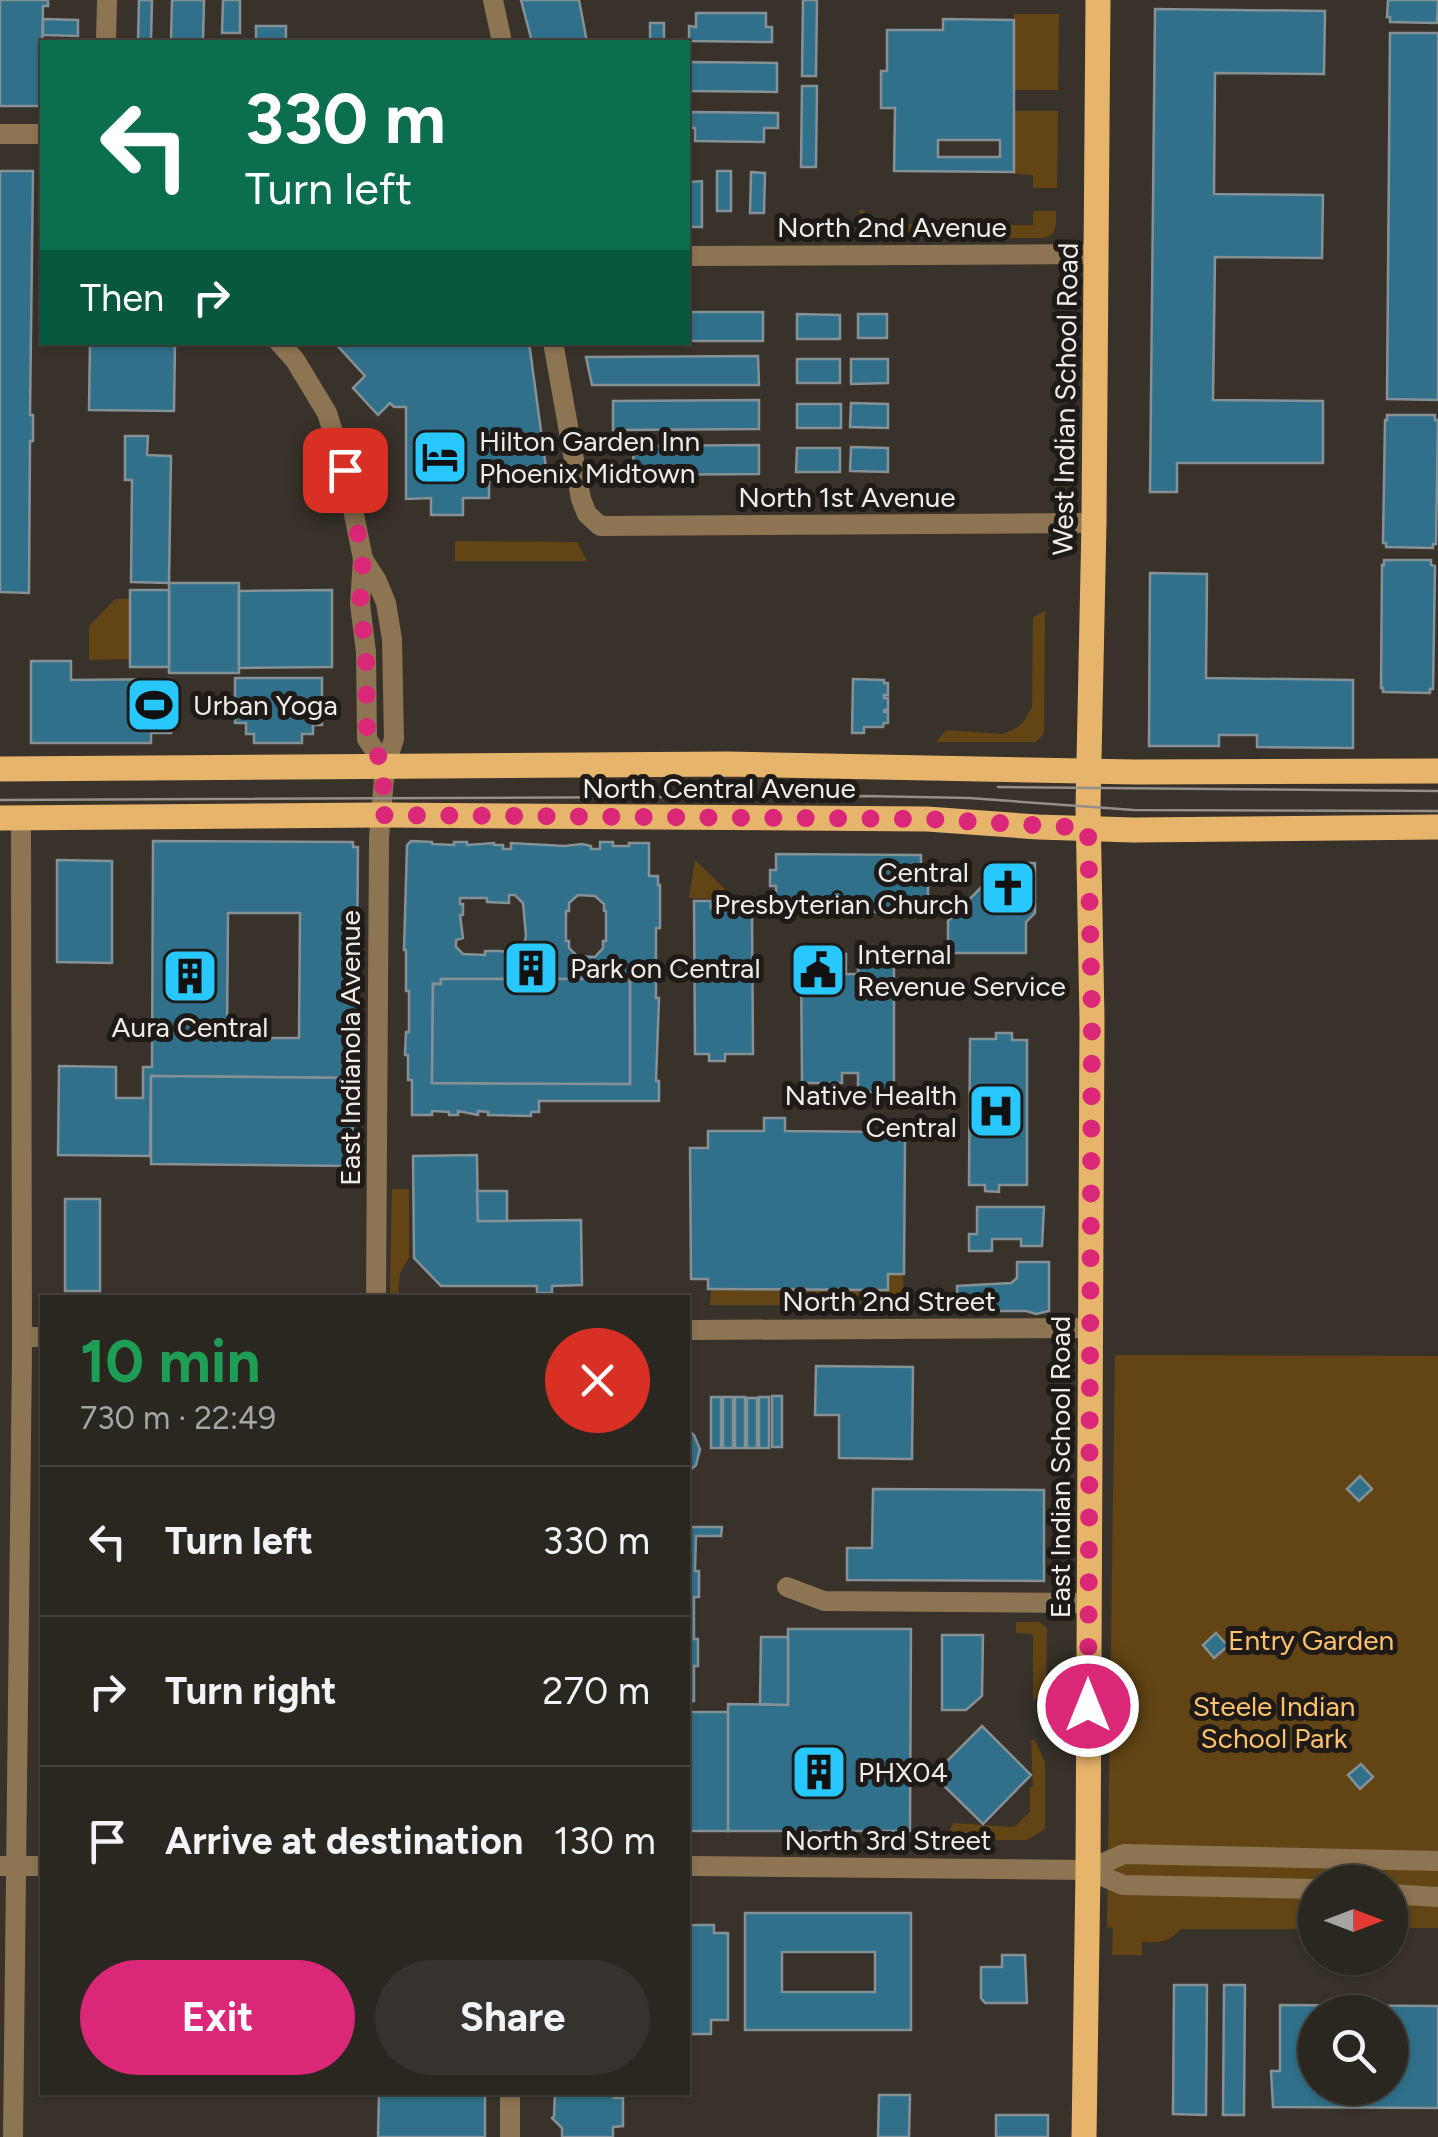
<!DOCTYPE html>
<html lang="en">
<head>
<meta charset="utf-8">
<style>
	body { margin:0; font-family:Figtree,sans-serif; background:#36322d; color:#f1f3f6; height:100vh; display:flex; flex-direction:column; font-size:38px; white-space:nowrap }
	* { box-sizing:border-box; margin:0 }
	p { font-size:32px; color:#a5a5a5 }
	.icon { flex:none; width:55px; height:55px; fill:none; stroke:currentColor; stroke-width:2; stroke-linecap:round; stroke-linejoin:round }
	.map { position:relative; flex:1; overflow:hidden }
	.details { position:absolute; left:40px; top:1295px; width:650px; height:800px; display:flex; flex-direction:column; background:#2a2620; border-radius:0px; box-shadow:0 2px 8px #0004,0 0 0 2px #46433e }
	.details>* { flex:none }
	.top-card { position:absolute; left:40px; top:40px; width:650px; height:305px; border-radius:0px; box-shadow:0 2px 8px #0004,0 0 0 2px #46433e; background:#0b6e4f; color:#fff; overflow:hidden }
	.needle { width:65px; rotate:90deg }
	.fabs { position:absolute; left:1298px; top:1865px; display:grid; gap:20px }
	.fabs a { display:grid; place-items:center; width:110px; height:110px; border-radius:50%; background:#2a2620; box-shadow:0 2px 8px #0004,0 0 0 2px #46433e; font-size:50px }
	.pin { position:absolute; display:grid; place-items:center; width:85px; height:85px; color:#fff; margin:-42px; border-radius:20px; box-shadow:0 5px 15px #0006 }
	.me { position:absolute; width:110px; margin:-55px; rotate:0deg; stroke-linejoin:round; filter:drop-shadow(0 0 8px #0008) }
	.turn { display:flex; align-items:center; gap:35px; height:210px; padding:0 40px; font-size:45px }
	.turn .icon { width:130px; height:130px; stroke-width:2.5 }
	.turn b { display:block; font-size:70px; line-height:85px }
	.then { display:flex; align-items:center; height:95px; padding:0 40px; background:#0003; gap:20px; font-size:38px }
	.round { display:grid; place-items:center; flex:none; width:105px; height:105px; border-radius:52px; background:#36322d }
	.headline { display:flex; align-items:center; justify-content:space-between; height:170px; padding:0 40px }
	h1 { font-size:60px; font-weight:700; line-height:75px; color:#1e9e55 }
	.cta { display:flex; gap:20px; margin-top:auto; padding:20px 40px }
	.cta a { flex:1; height:115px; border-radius:60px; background:#db2777; color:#fff; font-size:40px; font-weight:700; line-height:115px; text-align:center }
	.cta a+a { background:#36322d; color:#f1f3f6 }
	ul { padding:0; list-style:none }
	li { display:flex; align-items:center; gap:30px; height:150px; padding:0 40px; border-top:2px solid #46433e }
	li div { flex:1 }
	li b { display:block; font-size:38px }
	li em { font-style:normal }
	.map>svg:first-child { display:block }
</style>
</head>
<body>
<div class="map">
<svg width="1438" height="2137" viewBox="0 0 1438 2137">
	<rect width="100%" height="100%" fill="#38322a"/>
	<g fill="#634515">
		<path d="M1014,14H1059L1058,90H1014Z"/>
		<path d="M1014,111H1058L1057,188H1033V175L1014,174Z"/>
		<path d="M861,209L866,213L867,224L1033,225V211H1056C1056,224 1058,235 1043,238H870L863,236L859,212Z"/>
		<path d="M455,541L577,542L587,561H455Z"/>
		<path d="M115,599H130V659L89,660V626Z"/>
		<path d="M1045,611L1044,733L1036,742H936L946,730L1003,734L1018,727L1024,721L1032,707L1033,617Z"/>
		<path d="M695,860L743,907L713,906L712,899L689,898Z"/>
		<path d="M392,1189H409V1258L400,1273L398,1296H390Z"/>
		<path d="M888,1274H903L904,1307L892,1305H710L711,1289L887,1290Z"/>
		<path d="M1115,1355L1438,1356V1928H1390V1882H1315V1929H1180C1170,1943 1158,1943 1142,1942V1955H1112L1113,1928L1107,1927Z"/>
		<path d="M1016,1622H1039L1047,1628L1046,1690L1033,1701V1634L1016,1633Z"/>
		<path d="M1031,1740H1035L1045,1762V1829L1027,1840H956L953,1831L950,1830L953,1823L1014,1827L1030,1812V1787H1033Z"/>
	</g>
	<g fill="#30708a" stroke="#859196" stroke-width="2.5" fill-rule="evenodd">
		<path d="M0,0H48V6H43L41,106H0Z"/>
		<path d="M139,0H152L151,40L138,39Z"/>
		<path d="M172,0H204L203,42H171Z"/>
		<path d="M223,0H240V33H222Z"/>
		<path d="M521,0H579L587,42H532Z"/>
		<path d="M803,0H817L816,76H802Z"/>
		<path d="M1388,0H1438L1437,23L1390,22V17H1387Z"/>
		<path d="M1155,9L1325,11L1324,74L1215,73L1214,194L1323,195L1322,258L1215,257L1213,400L1323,401V463H1177V492H1150Z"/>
		<path d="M696,13H766V27H772V42L689,41V26L696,27Z"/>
		<path d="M43,19L78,20V36L43,35Z"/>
		<path d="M943,19L1014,20V172L894,171L895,108H881V71H887V30H943ZM938,140H1000V157H938Z"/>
		<rect x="650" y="23" width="14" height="19"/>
		<rect x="256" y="26" width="30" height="16"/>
		<path d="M1390,33H1438V400L1387,399Z"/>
		<path d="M688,62L777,63V92L688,91Z"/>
		<path d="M802,86H817L816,167H801Z"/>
		<path d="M689,112L778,113V128H764V142L695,141V128H689Z"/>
		<path d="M0,171H33L30,415H33V441H30L29,593L0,592Z"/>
		<path d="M688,171H690L691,182L702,181V227H688Z"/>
		<rect x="717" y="171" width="14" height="40"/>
		<path d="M751,172L765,173L764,213H750Z"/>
		<rect x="688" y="312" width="75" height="29"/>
		<path d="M797,314L840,315V339H797Z"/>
		<rect x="858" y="314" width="29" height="24"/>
		<path d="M90,342H175L174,411L89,410Z"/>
		<path d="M334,342H529L546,468H489V498H463V515H431V498L406,499V407H394L390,403L378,415L353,388L365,376Z"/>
		<path d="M758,356L759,385H592L586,357Z"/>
		<rect x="797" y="359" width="43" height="24"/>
		<path d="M851,359H888V383L851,384Z"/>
		<path d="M759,400V429L613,430V401Z"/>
		<path d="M851,403L888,404V428L850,427Z"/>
		<rect x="797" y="404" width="44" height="24"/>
		<path d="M1387,415H1435V420H1438L1436,544H1433V548L1386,547V543H1383L1385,420H1387Z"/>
		<path d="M125,436H148L147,455L171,456L169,583L131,582L132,480H125Z"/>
		<path d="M759,445V474L634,475L633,446Z"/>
		<path d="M851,447L888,448V472L850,471Z"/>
		<path d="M797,448H840V472H796Z"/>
		<path d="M1384,560H1431V565L1435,566L1433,689H1430V693L1383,692V688H1381L1382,565H1384Z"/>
		<path d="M1150,573L1207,574L1206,678L1353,680V748L1257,747V735H1219V746H1149Z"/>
		<rect x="169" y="583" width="70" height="90"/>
		<rect x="130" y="590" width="39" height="77"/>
		<path d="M332,590V667L239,668V591Z"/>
		<path d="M31,661H71V680L171,679V733H151V743H31Z"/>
		<path d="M235,678H322V725H313V734H302V743H254V734H246V723H235Z"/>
		<path d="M853,679L884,680V683H888V695H884V698H888V710H884V712H888V723H884L883,727H864V733H852Z"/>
		<path d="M153,841L353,842V847H358L356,1078L151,1076L150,1156L58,1155L59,1066L116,1067V1098H143V1067H152ZM228,913H300L299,1038H227Z"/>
		<path d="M411,841L432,842V844L454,845V842H467V845L494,843V845H503V849H511V843L565,846L582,844L591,846V849H600V842H613V846H629V843H649V876H658V885H660V928H656V998H659L656,1081H659V1101H539V1112H531V1116L488,1115V1112L478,1111V1115L458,1111V1115H449V1112L432,1111V1115H412V1080H408V1055H405L406,1032H409V991H406V950H404L407,845ZM509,895H515L523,903L526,936L523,948L514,956H508V952L499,951H485V955L463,954L456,947V940L463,938L460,915H463V904H460V898H487V902L509,903ZM578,895L595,896L604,904V911H606V941H603V948L595,957L577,956L569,948V941H566V911H569V903ZM441,979H630V1084L432,1083L433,984H441Z"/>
		<path d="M776,854L921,855V881H928V898H921V912H776V886H770V870H776Z"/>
		<path d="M57,860L112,861V963L57,962Z"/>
		<path d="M1005,863H1035V913L1026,922V953H948V921Z"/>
		<path d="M694,901H711V908H752L753,1054H725V1061H709V1054H695Z"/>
		<path d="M801,954H846V974H858V965L894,964V1092H858V1073H842V1083H802Z"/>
		<path d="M441,979H630V1084L432,1083L433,984H441Z"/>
		<path d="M996,1033H1012V1040H1027V1185H999V1192L985,1191V1185H969L970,1039H996Z"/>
		<path d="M151,1076L352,1078L353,1166L151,1164Z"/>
		<path d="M764,1118H785V1131L888,1132V1140H905L904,1274H888V1290L711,1289H708V1279H691L690,1148H708V1131H764Z"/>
		<path d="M477,1155L478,1221L581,1220L582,1285L552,1286V1293H537V1286H441L414,1258L413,1156Z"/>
		<path d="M477,1191H507V1221H478Z"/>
		<rect x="65" y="1199" width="35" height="92"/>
		<path d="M977,1207H1044L1042,1246H1021V1239H992V1251H969V1234H977Z"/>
		<path d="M1017,1262H1049V1311L1036,1314L1026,1311H957V1286L1011,1283L1017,1278Z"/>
		<path d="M816,1366L913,1367L912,1459L839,1458V1415H815Z"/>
		<rect x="772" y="1396" width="10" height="51"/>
		<rect x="711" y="1397" width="10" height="51"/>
		<rect x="723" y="1397" width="10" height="51"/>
		<rect x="735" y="1397" width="10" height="51"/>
		<rect x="759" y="1397" width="10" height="51"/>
		<rect x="747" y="1398" width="10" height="50"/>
		<path d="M688,1430L694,1435L700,1449L696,1465L688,1472Z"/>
		<path d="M1360,1476L1372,1489L1359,1501L1347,1489Z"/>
		<path d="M873,1489L1044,1490V1581L847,1580V1548H872Z"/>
		<path d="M688,1527H722L721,1536H696L695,1571H699V1597H694V1639H698V1666H694V1701H688Z"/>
		<path d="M788,1629H911L910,1831H728V1704L788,1705Z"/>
		<path d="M1216,1633L1228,1646L1214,1658L1203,1645Z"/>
		<path d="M942,1635H983L982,1696L966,1710H942Z"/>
		<path d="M761,1637H788V1705L760,1704Z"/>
		<rect x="688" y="1712" width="40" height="119"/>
		<path d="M982,1726L1031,1775L983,1824L933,1775Z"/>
		<path d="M1361,1764L1373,1777L1360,1789L1348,1775Z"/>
		<path d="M745,1913H911V2030H745ZM782,1952H875V1992H782Z"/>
		<path d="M688,1925H714V1933H728V2020H711V2034H688Z"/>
		<path d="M1002,1955H1025L1027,2003H985L981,1998V1967H1002Z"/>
		<path d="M1174,1985H1207L1206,2115L1173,2114Z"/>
		<path d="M1224,1985H1245L1244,2115H1223Z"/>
		<path d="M1280,2005L1438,2006V2108L1273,2107L1271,2071H1280ZM1315,2012H1390V2088H1315Z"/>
		<path d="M379,2092H485V2137H378Z"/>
		<path d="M555,2092H614V2098H623V2126L613,2127V2137H562V2128L552,2118L554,2116Z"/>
		<path d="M879,2095H910L909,2137H878Z"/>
		<rect x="996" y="2115" width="52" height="22"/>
	</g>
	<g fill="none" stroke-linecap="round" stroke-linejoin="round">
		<g stroke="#8d7452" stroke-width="20">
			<path d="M493,0L502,42"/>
			<path d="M106,42L107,0"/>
			<path d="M0,134H42"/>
			<path d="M688,256L1096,254"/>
			<path d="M279,342L295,360L327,413L345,470L363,559L360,604L366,652L367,739L385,766"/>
			<path d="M553,342L581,499L587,514L600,526L1094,523"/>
			<path d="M363,559L377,581L386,603L392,639L394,739L385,766L379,838L376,1298"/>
			<path d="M688,1330L1090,1328"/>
			<path d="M22,1337H42"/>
			<path d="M787,1587L824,1601L1089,1603"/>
			<path d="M0,1866H42"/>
			<path d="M688,1866L1088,1870L1123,1885L1315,1889"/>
			<path d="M1088,1870L1124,1854L1438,1861"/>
			<path d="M1390,1894L1438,1897"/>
			<path d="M13,2137L22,1352L21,818"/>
			<path d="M510,2137V2092"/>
		</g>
		<g stroke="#e7b46b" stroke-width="25">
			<path d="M0,769L728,764L1136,772L1438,771"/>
			<path d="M0,818L381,815L927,819L1038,827L1133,830L1438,827"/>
			<path d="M1084,2137L1088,1870L1092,1019L1088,808L1094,523L1098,0"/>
		</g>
		<g stroke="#948f89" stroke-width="2.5">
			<path d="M998,787L1438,791"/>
			<path d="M0,800L865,796L969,798L1134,810L1438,811"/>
		</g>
	</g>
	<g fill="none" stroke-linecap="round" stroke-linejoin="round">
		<path stroke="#db2777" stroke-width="18" stroke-dasharray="0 32.4" d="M345,470L363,559L360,604L366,652L367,739L385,766L381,815L927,819L1088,828L1092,1019L1088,1706"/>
	</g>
	<defs>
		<g id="hotel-square" transform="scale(2.875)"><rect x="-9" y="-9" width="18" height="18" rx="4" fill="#28c8ff" stroke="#1d1a17"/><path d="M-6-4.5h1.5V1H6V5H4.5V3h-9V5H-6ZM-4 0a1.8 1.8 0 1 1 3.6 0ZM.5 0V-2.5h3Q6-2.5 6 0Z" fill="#111"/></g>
		<g id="stadium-square" transform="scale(2.875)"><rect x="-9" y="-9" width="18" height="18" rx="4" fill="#28c8ff" stroke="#1d1a17"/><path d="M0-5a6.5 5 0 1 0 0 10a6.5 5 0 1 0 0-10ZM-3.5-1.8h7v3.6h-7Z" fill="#111"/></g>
		<g id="church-square" transform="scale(2.875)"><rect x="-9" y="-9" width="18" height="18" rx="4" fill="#28c8ff" stroke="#1d1a17"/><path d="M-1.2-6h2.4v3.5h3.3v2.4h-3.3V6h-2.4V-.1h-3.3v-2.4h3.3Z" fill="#111"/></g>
		<g id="building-square" transform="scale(2.875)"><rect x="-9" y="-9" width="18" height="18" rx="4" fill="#28c8ff" stroke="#1d1a17"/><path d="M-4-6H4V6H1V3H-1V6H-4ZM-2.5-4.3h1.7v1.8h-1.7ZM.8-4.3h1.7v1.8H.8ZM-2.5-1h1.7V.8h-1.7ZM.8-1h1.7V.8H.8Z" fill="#111"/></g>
		<g id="civic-square" transform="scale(2.875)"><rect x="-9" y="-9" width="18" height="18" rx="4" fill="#28c8ff" stroke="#1d1a17"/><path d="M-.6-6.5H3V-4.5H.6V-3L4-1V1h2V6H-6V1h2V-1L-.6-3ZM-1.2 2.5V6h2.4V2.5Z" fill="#111"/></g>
		<g id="hospital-square" transform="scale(2.875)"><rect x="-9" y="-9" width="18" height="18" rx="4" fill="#28c8ff" stroke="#1d1a17"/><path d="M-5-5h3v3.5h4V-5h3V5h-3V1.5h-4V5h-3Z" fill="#111"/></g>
	</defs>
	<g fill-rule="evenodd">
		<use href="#hotel-square" x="440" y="457"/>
		<use href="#stadium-square" x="154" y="705"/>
		<use href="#church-square" x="1008" y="888"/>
		<use href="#building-square" x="531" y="968"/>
		<use href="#civic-square" x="818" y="970"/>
		<use href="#building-square" x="190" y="976"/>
		<use href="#hospital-square" x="996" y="1111"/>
		<use href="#building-square" x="819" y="1772"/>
	</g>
	<g text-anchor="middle" stroke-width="10" stroke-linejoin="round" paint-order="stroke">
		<g font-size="28" fill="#efebe6" stroke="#1d1a17">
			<text x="892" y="237">North 2nd Avenue</text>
			<text transform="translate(1065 399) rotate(-89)" y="10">West Indian School Road</text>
			<text x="847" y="507">North 1st Avenue</text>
			<text x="719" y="798">North Central Avenue</text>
			<text transform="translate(350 1048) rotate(-90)" y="10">East Indianola Avenue</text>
			<text x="889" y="1311">North 2nd Street</text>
			<text transform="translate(1060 1467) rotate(-90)" y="10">East Indian School Road</text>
			<text x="888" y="1850">North 3rd Street</text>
		</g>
		<g font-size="28" fill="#efebe6" stroke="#1d1a17" text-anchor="start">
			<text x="479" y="451">Hilton Garden Inn<tspan x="479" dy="32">Phoenix Midtown</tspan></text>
			<text x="193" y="715">Urban Yoga</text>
			<text x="969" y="882" text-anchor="end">Central<tspan x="969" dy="32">Presbyterian Church</tspan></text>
			<text x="857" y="964">Internal<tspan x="857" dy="32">Revenue Service</tspan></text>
			<text x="570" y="978">Park on Central</text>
			<text x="190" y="1037" text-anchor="middle">Aura Central</text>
			<text x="957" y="1105" text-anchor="end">Native Health<tspan x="957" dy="32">Central</tspan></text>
			<text x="858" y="1782">PHX04</text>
		</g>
		<g font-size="28" fill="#ffc26a" stroke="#1d1a17">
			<text x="1311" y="1650">Entry Garden</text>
			<text x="1274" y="1716">Steele Indian<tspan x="1274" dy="32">School Park</tspan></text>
		</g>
	</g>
</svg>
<div class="fabs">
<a><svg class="needle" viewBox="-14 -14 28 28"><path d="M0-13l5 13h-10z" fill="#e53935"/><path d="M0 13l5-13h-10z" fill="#a5a5a5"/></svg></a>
<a><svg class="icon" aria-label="search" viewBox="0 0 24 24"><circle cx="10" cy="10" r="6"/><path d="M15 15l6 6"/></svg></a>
</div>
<div class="pin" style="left:345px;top:470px;background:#d93025"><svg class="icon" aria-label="arrive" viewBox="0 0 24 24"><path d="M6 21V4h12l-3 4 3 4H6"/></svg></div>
<svg class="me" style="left:1088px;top:1706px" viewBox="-20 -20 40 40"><circle r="17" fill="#db2777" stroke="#fff" stroke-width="3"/><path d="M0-11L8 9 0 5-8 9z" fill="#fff"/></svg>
<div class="top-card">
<div class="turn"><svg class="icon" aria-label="left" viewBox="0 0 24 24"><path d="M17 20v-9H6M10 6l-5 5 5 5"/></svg><div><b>330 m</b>Turn left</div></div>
<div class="then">Then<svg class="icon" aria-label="right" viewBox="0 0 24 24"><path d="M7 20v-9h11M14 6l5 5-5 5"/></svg></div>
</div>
<section class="details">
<div class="headline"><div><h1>10 min</h1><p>730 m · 22:49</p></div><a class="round" style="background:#d93025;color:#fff"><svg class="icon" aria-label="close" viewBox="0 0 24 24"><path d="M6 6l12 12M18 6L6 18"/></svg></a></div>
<ul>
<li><svg class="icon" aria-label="left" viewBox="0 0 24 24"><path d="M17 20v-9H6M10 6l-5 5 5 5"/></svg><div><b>Turn left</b></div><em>330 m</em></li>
<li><svg class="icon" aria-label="right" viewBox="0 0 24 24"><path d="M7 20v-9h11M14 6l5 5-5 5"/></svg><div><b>Turn right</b></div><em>270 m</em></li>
<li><svg class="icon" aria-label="arrive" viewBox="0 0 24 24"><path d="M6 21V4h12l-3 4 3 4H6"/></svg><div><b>Arrive at destination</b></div><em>130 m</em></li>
</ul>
<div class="cta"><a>Exit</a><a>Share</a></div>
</section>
</div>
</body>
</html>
